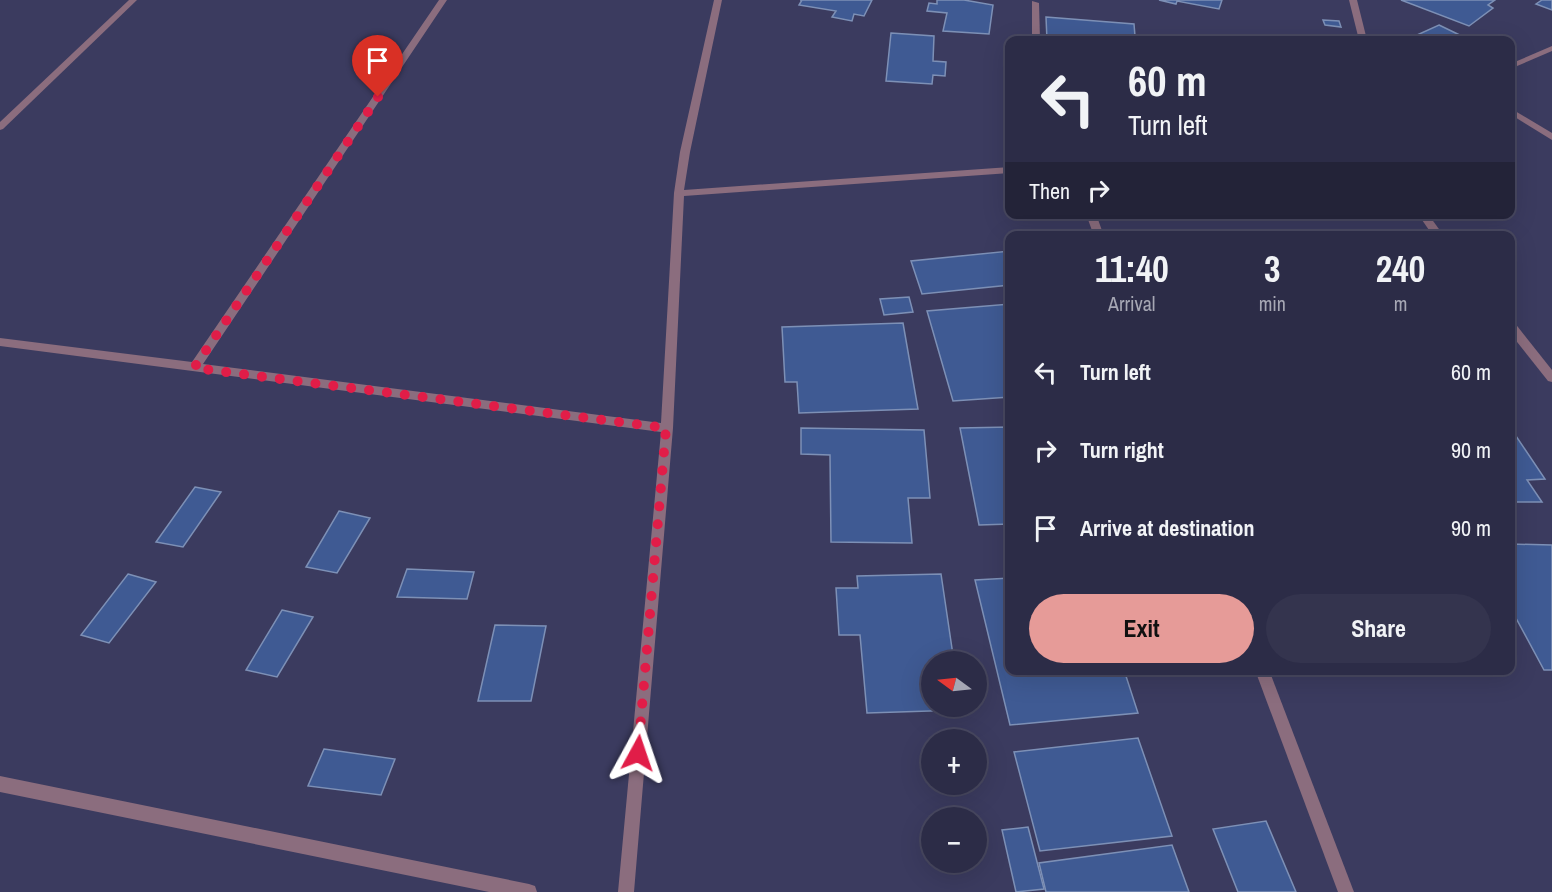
<!DOCTYPE html>
<html lang="en">
<head>
<meta charset="utf-8">
<style>
	body { margin:0; font-family:"Archivo Narrow",sans-serif; background:#34344e; color:#f1f3f6; height:100vh; display:flex; flex-direction:column; font-size:22px; white-space:nowrap }
	* { box-sizing:border-box; margin:0 }
	p { font-size:20px; color:#a6a7b4 }
	.icon { flex:none; width:33px; height:33px; fill:none; stroke:currentColor; stroke-width:2; stroke-linecap:round; stroke-linejoin:round }
	.map { position:relative; flex:1; overflow:hidden }
	.side { position:absolute; left:1005px; top:231px; width:510px; height:444px; display:flex; flex-direction:column; background:#2c2c47; border-radius:12px; box-shadow:0 6px 24px #0002,0 0 0 2px #484860 }
	.side>* { flex:none }
	.top-card { position:absolute; left:1005px; top:36px; width:510px; height:183px; border-radius:12px; box-shadow:0 6px 24px #0002,0 0 0 2px #484860; background:#2c2c47; color:#f1f3f6; overflow:hidden }
	.needle { width:39px; rotate:285deg }
	.controls { position:absolute; left:921px; top:651px; display:grid; gap:12px }
	.controls a { display:grid; place-items:center; width:66px; height:66px; border-radius:50%; background:#2c2c47; box-shadow:0 6px 24px #0002,0 0 0 2px #484860; font-size:30px }
	.pin { position:absolute; display:grid; place-items:center; width:51px; height:51px; color:#fff; margin:-62px -26px; border-radius:50% 50% 50% 0; rotate:-45deg; box-shadow:0 0 6px #0007 }
	.pin .icon { rotate:45deg }
	.me { position:absolute; width:66px; margin:-33px; rotate:5deg; stroke-linejoin:round; filter:drop-shadow(0 0 4px #0008) }
	.turn { display:flex; align-items:center; gap:21px; height:126px; padding:0 24px; font-size:27px }
	.turn .icon { width:78px; height:78px; stroke-width:2.5 }
	.turn b { display:block; font-size:42px; line-height:51px }
	.then { display:flex; align-items:center; height:57px; padding:0 24px; background:#0003; gap:12px; font-size:22px }
	.eta { display:flex; justify-content:space-evenly; align-items:center; height:102px; text-align:center }
	.eta b { font-size:36px; font-weight:700; line-height:42px }
	.primary-button { display:flex; gap:12px; margin-top:auto; padding:12px 24px }
	.primary-button a { flex:1; height:69px; border-radius:36px; background:#e69b98; color:#111; font-size:24px; font-weight:700; line-height:69px; text-align:center }
	.primary-button a+a { background:#34344e; color:#f1f3f6 }
	ul { padding:0; list-style:none }
	li { display:flex; align-items:center; gap:18px; height:78px; padding:0 24px }
	li div { flex:1 }
	li b { display:block; font-size:22px }
	li em { font-style:normal }
	.map>svg:first-child { display:block }
</style>
</head>
<body>
<div class="map">
<svg width="1552" height="892" viewBox="0 0 1552 892">
	<rect width="100%" height="100%" fill="#3b3b5f"/>
	<g fill="#3f5a93" stroke="#7d90b6" stroke-width="1.5">
		<path d="M800,0H872L864,16L854,14L852,21L832,17L836,11L799,5L802,0Z"/>
		<path d="M937,0H964L993,5L989,34L943,31L947,13L927,11L929,3L937,4Z"/>
		<path d="M1159,0H1222L1219,9L1177,1L1176,4Z"/>
		<path d="M1401,0H1495L1488,5L1493,8L1469,26Z"/>
		<path d="M1542,0H1552V10L1536,4Z"/>
		<path d="M1046,17L1134,24L1135,36L1166,40H1047Z"/>
		<path d="M1323,20L1339,21L1341,27L1325,25Z"/>
		<path d="M1439,25L1470,40H1406Z"/>
		<path d="M891,33L934,36L933,61L946,62L945,76L933,75L932,84L886,81Z"/>
		<path d="M1010,251V285L922,294L911,261Z"/>
		<path d="M909,297L913,312L884,315L880,299Z"/>
		<path d="M1010,304V397L953,401L927,311Z"/>
		<path d="M903,323L918,409L799,413L797,382H785L782,327Z"/>
		<path d="M1010,427V524L979,525L960,428Z"/>
		<path d="M801,428L924,430L930,498H908L912,543L831,542L830,455L801,454Z"/>
		<path d="M1510,436H1516L1545,479L1527,480L1542,502H1510Z"/>
		<path d="M195,487L221,492L183,547L156,542Z"/>
		<path d="M339,511L370,518L337,573L306,567Z"/>
		<path d="M1510,544L1552,545V670H1544L1510,607Z"/>
		<path d="M407,569L474,572L467,599L397,597Z"/>
		<path d="M128,574L156,582L109,643L81,635Z"/>
		<path d="M941,574L954,662H932V706H960L961,710L867,713L860,635H839L836,588H858L857,576Z"/>
		<path d="M1010,578V670H1124L1138,713L1010,725L975,580Z"/>
		<path d="M282,610L313,617L277,677L246,670Z"/>
		<path d="M495,625L546,626L531,701H478Z"/>
		<path d="M1138,738L1172,836L1040,851L1014,752Z"/>
		<path d="M324,749L395,759L381,795L308,786Z"/>
		<path d="M1266,821L1296,892H1238L1213,829Z"/>
		<path d="M1028,827L1044,889L1016,892L1002,830Z"/>
		<path d="M1172,845L1189,892H1046L1039,863Z"/>
	</g>
	<g fill="none" stroke-linecap="round" stroke-linejoin="round">
		<g fill="#8b6d7e" fill-rule="evenodd">
			<path d="M129,0H137L3,129L0,130V122Z"/>
			<path d="M439,0H447L203,364L661,423L674,193L680,152L714,0H722L690,152L684,190L1010,167V173L684,196L673,428L634,892H618L661,432L0,346V338L192,362Z"/>
			<path d="M1349,0H1357L1367,40H1359Z"/>
			<path d="M1032,1L1039,3L1040,40H1032Z"/>
			<path d="M1552,46V51L1510,69V64Z"/>
			<path d="M1510,108L1552,133V140L1510,114Z"/>
			<path d="M1086,214H1096L1104,236H1094Z"/>
			<path d="M1418,214H1428L1444,236H1433Z"/>
			<path d="M1510,321L1514,322L1552,370V382L1548,381L1510,333Z"/>
			<path d="M1255,670H1269L1354,892H1338Z"/>
			<path d="M0,776L529,884L535,886L537,892H489L0,792Z"/>
		</g>
	</g>
	<g fill="none" stroke-linecap="round" stroke-linejoin="round">
		<path stroke="#e11d48" stroke-width="10" stroke-dasharray="0 18" d="M378,97L194,368L666,428L638,753"/>
	</g>
</svg>
<div class="controls">
<a><svg class="needle" viewBox="-14 -14 28 28"><path d="M0-13l5 13h-10z" fill="#e53935"/><path d="M0 13l5-13h-10z" fill="#a6a7b4"/></svg></a>
<a>+</a>
<a>−</a>
</div>
<div class="pin" style="left:378px;top:97px;background:#d93025"><svg class="icon" aria-label="arrive" viewBox="0 0 24 24"><path d="M6 21V4h12l-3 4 3 4H6"/></svg></div>
<svg class="me" style="left:638px;top:753px" viewBox="-20 -20 40 40"><path d="M0-17L14 15 0 8-14 15z" fill="#e11d48" stroke="#fff" stroke-width="4"/></svg>
<div class="top-card">
<div class="turn"><svg class="icon" aria-label="left" viewBox="0 0 24 24"><path d="M17 20v-9H6M10 6l-5 5 5 5"/></svg><div><b>60 m</b>Turn left</div></div>
<div class="then">Then<svg class="icon" aria-label="right" viewBox="0 0 24 24"><path d="M7 20v-9h11M14 6l5 5-5 5"/></svg></div>
</div>
<section class="side">
<div class="eta">
<div><b>11:40</b><p>Arrival</p></div>
<div><b>3</b><p>min</p></div>
<div><b>240</b><p>m</p></div>
</div>
<ul>
<li><svg class="icon" aria-label="left" viewBox="0 0 24 24"><path d="M17 20v-9H6M10 6l-5 5 5 5"/></svg><div><b>Turn left</b></div><em>60 m</em></li>
<li><svg class="icon" aria-label="right" viewBox="0 0 24 24"><path d="M7 20v-9h11M14 6l5 5-5 5"/></svg><div><b>Turn right</b></div><em>90 m</em></li>
<li><svg class="icon" aria-label="arrive" viewBox="0 0 24 24"><path d="M6 21V4h12l-3 4 3 4H6"/></svg><div><b>Arrive at destination</b></div><em>90 m</em></li>
</ul>
<div class="primary-button"><a>Exit</a><a>Share</a></div>
</section>
</div>
</body>
</html>
